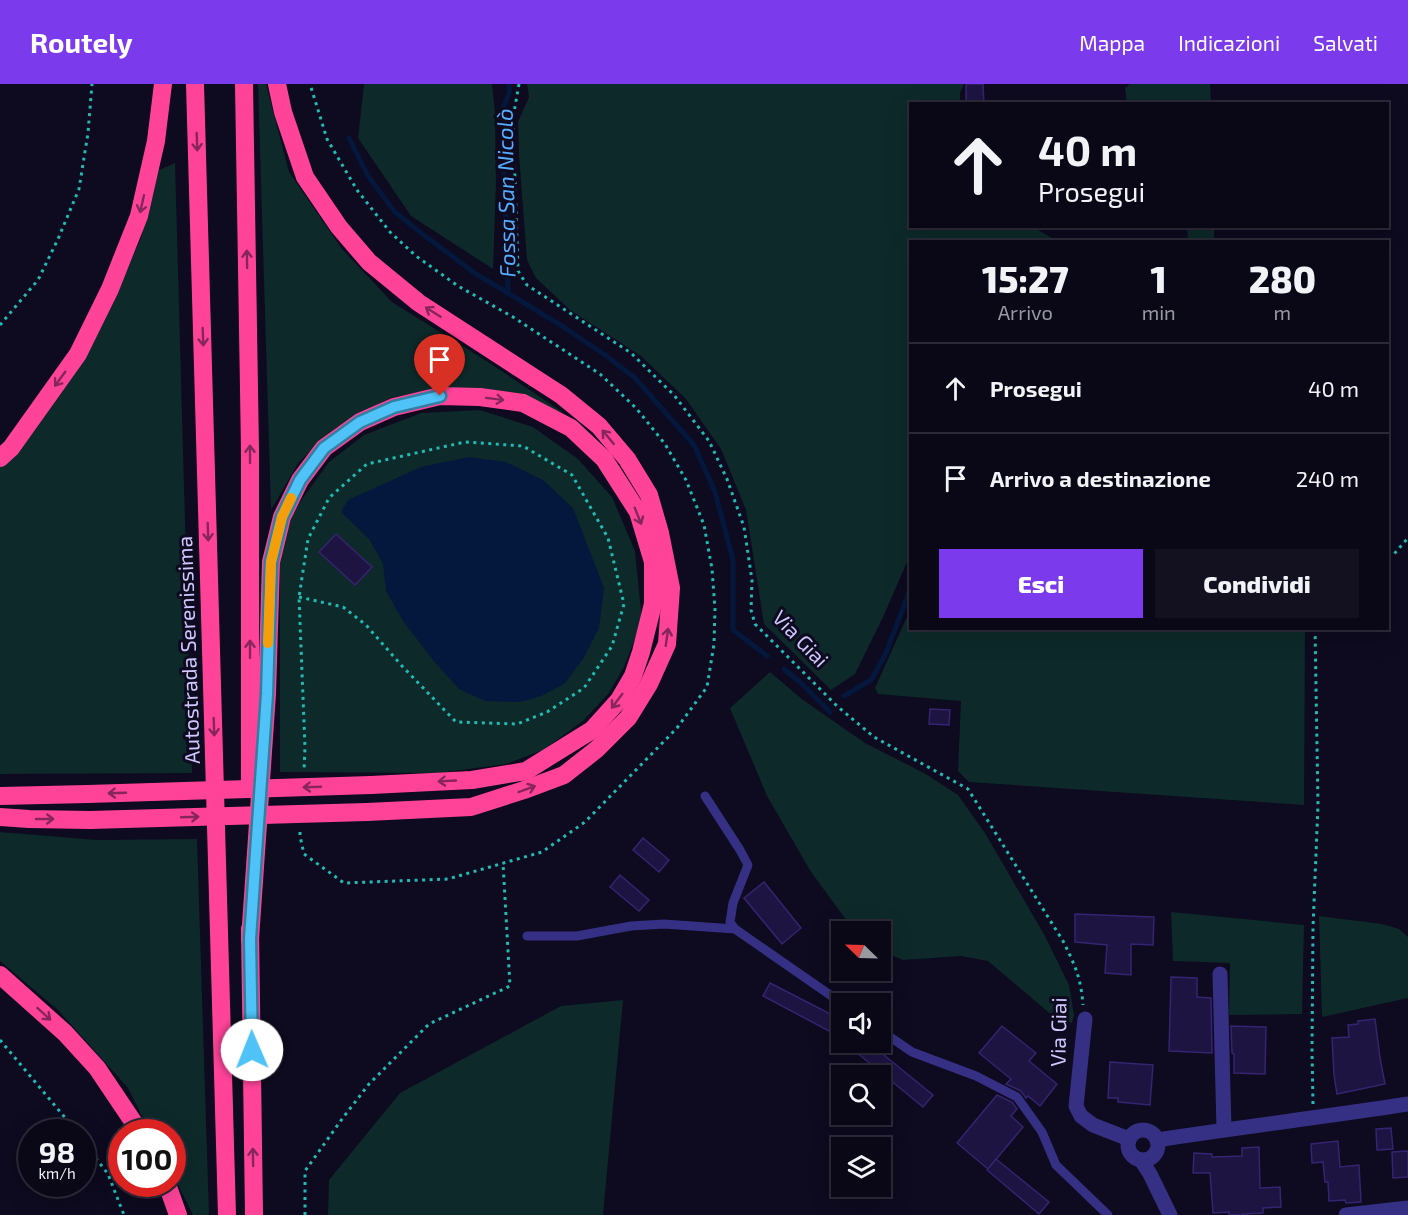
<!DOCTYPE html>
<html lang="it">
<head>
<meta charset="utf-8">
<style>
	body { margin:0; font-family:"Exo 2",sans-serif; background:#131120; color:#f1f3f6; height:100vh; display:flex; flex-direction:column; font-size:22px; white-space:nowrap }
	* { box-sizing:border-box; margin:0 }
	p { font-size:20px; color:#999aa1 }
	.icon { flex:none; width:33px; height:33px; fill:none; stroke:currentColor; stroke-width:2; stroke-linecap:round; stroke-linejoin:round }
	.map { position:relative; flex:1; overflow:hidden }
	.side { position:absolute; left:909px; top:156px; width:480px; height:390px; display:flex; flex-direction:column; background:#0a0817; border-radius:0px; box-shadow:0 6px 24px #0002,0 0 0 2px #2a2936 }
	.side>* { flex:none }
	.banner { position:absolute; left:909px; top:18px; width:480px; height:126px; border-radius:0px; box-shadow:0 6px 24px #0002,0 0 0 2px #2a2936; background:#0a0817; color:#f1f3f6; overflow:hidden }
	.needle { width:39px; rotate:293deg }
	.fabs { position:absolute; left:831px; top:837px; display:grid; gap:12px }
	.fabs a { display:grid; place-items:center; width:60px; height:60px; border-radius:0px; background:#0a0817; box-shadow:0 6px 24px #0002,0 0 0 2px #2a2936; font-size:30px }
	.speed { position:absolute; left:18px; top:1035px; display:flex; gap:12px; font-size:30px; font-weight:700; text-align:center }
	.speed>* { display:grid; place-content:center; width:78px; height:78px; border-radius:50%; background:#0a0817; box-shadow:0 6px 24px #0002,0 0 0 2px #2a2936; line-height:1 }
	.speed small { font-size:15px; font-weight:400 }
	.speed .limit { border:9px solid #d22; background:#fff; color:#111 }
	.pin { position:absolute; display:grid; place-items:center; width:51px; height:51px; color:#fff; margin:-62px -26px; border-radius:50% 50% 50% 0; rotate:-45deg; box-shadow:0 0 6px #0007 }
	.pin .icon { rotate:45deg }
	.me { position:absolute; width:66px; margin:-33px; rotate:359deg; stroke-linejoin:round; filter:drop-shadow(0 0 4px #0008) }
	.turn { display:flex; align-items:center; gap:21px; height:126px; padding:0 30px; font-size:27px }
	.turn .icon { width:78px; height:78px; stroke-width:2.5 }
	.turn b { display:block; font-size:42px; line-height:51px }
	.eta { display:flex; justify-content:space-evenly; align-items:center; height:102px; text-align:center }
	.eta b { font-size:36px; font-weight:800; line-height:42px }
	.action { display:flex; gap:12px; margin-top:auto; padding:12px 30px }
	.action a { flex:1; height:69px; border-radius:0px; background:#7c3aed; color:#fff; font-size:24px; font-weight:800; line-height:69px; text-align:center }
	.action a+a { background:#131120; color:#f1f3f6 }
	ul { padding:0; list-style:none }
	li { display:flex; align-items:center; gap:18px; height:90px; padding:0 30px; border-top:2px solid #2a2936 }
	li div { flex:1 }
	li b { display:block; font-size:22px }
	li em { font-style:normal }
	header { display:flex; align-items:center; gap:36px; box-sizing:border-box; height:84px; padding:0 30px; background:#7c3aed; color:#fff }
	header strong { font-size:28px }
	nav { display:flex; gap:33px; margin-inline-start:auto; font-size:21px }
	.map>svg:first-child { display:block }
</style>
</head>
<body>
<header>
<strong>Routely</strong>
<nav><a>Mappa</a><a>Indicazioni</a><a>Salvati</a></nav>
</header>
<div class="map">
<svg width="1408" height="1131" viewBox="0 0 1408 1131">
	<rect width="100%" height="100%" fill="#0e0a1f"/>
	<g fill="#0d2929">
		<path d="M258,0H266L289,88L342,165L392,218L488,278L564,329L502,308L437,305L390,314L336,344L299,378L271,426Z"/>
		<path d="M364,0H492L495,29L496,99L493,185L411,132L358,54Z"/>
		<path d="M527,0H964L960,9V19L910,20V142L1033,143L1052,154L1054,157L910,158V471L884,531L855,590L831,606L764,540L746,426L721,365L686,315L641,272L570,226L536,194L527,176L519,71L518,38L529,13Z"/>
		<path d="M1130,0H1210L1211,19H1127L1125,4Z"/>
		<path d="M175,79L192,689L0,690V383L13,371L108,229L141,154L157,87Z"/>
		<path d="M1187,143H1214V157H1188Z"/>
		<path d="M480,326L533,343L578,375L612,413L635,467L642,536L624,583L609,609L583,637L543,666L506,680L438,689L280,688V467L295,425L329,378L364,351L421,329Z"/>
		<path d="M910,526V544L1305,545L1304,721L969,698L958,687L961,617L878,610L875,604Z"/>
		<path d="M770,588L803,616L865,659L924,689L958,711L985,749L1045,852L1069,901L1074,931L1072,939L1054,933L988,877L961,872L903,876L886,869L881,865L880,848L859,847L847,837L811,788L767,712L730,624Z"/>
		<path d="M0,748L97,756L197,755L209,1131H193L173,1091L172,1048H150L128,1004L58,926L0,877Z"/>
		<path d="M1171,828L1304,841L1302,930L1229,931L1230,879L1173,877Z"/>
		<path d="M1319,832L1382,840L1399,845L1408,853V914L1322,933Z"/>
		<path d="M623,916L603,1131H328L329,1096L400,1009L561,922Z"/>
	</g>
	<path fill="#04183e" d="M469,373L506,378L543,396L573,424L604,504L599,544L583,575L564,600L541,612L520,618L485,617L459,605L433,576L403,537L386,507L383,480L370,456L341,428L348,416L421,383Z"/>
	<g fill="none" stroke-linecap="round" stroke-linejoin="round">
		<g stroke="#04183e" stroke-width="5">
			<path d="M509,0L510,7L502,27L508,209L562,242L605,271L634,293L694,361L715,408L733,476V546L767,572"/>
			<path d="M349,54L368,92L395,128L421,149L476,190L508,209"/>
			<path d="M784,585L800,598L830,628"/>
			<path d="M844,612L871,596L886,569L910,506"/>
		</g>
	</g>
	<g fill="#1e1442" stroke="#352470" stroke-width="1.5">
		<path d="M966,0H983L984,20H966Z"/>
		<path d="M336,450L372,483L355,501L319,468Z"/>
		<path d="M930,625L950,626L949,641L929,640Z"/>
		<path d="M643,754L669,776L659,788L633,766Z"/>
		<path d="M620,791L649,816L639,827L610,803Z"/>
		<path d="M764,798L801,844L782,860L744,814Z"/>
		<path d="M1075,830L1154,833L1153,861L1131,860V891L1105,889L1107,861L1075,858Z"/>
		<path d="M1171,893L1197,894V913L1211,914L1212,969L1169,967Z"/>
		<path d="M770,899L842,936V957L831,948L763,912Z"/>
		<path d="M1375,935L1380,974L1385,1000L1337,1010L1334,991L1332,954L1349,953L1348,941L1358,940V937Z"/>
		<path d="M1002,942L1036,969L1029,977L1057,1000L1040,1022L1028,1012L1026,1014L1021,1007L1006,1000L1011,995L979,969Z"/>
		<path d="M1231,942L1266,943L1265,990L1234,989V970L1232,969Z"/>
		<path d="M844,958H868L933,1011L923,1023Z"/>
		<path d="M1110,978L1153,981L1150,1021L1118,1018V1014H1108Z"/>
		<path d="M997,1011L1012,1018L1017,1025L1011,1032L1023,1043L988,1085L957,1059Z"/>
		<path d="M1391,1044L1393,1065L1377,1066L1376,1045Z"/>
		<path d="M1338,1057L1340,1083L1359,1081L1361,1118L1346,1119L1345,1116L1329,1117L1328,1098H1325L1323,1078L1312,1079L1311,1060Z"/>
		<path d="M1259,1063L1260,1104L1280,1103L1281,1123L1263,1124V1129L1243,1130V1131H1229V1128L1213,1129L1210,1089H1193L1194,1069L1212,1070V1073L1242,1072V1064Z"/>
		<path d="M1408,1067V1093L1393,1094L1392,1068Z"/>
		<path d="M996,1075L1049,1118L1039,1130L987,1086Z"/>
	</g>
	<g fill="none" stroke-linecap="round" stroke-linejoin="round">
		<g stroke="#21bab4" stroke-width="3" stroke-dasharray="3 4.5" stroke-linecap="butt">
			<path d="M519,0L513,34L518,187L527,201L631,269L674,311L709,357L727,395L744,443L752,496L751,526L755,540L837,622L874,653L968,705L1063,857C1075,881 1081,894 1083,921"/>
			<path d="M0,241L38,196L58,155L79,105L88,49L92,0"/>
			<path d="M1388,473L1394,470L1408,454"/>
			<path d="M299,513L343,523L366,541L402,582L456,638L517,640L547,628L584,604L612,562L624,520L608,454L572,391L523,362L465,358L367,380L329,414L308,455L299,513L305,663L304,687"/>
			<path d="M300,748V752L304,770L344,799L448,795L542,768L585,738L677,644L707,603L714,560L715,525L712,485L704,441L686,396L665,360L636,324L600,290L513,233L458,202L416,172L390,148L357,106L327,55L310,0"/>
			<path d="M0,956L77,1048"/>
			<path d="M1313,1020L1312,967L1313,843L1318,721L1315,544"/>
			<path d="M82,1056L108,1090L124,1131"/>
			<path d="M305,1131V1087L342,1035L369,1000L429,940L510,902L503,779"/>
		</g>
		<g stroke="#353083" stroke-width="9">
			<path d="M705,712L740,766L748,781L733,819L730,838L735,845"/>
			<path d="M527,852H577L631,842L664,840L735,845L843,920"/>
			<path d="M880,946L912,968L976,992L1017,1013L1042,1048L1056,1081L1108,1131"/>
		</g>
		<g stroke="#353083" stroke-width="15">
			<path d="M1220,890L1224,1045"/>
			<path d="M1085,935L1076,1022L1081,1032L1093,1041L1129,1055"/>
			<circle cx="1143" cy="1061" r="15"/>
			<path d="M1157,1056C1241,1043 1325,1033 1408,1020"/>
			<path d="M1141,1076L1150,1090L1170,1131"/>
			<path d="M1346,1131L1408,1124"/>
		</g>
		<g stroke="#ff4399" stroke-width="18">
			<path d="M195,0L227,1131"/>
			<path d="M244,0L250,366V700"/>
			<path d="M277,0L283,28L305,93L339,143L369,178L419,219L561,311L599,342L627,375L649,411L660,449L671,504L667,560L649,600L628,634L597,665L564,691L524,706L471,723L367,728"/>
			<path d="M0,374L11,364L78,270L110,205L139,132L156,57L163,0"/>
			<path d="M0,712L88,710"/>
			<path d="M0,733L29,735L90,736"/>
			<path d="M250,845L254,1131"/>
			<path d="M250,855L267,610L271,478L282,433L300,396L324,364L360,338L394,323L440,312L480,313L523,319L571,344L604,375L638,428L653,478V520L641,568L633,592L619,616L592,646L526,687L472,696L371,701"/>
			<path d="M0,891L65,949L97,984L140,1048"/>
			<path d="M167,1100L178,1131"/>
		</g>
		<g stroke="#ff4399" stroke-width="18">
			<path d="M88,710L371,701"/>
			<path d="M90,736L367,728"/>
		</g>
	</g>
	<defs><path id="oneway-shaft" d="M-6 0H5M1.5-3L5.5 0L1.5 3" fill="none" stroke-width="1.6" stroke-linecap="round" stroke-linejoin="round" transform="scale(1.5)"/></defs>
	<g stroke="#86265c">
		<use href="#oneway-shaft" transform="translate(197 58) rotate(88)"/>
		<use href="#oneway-shaft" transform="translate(142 120) rotate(103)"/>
		<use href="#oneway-shaft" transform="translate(247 175) rotate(-91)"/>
		<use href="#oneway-shaft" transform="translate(433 228) rotate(-148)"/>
		<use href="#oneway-shaft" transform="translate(203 253) rotate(88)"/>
		<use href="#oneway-shaft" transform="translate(60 295) rotate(126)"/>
		<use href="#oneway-shaft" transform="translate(495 315) rotate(7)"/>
		<use href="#oneway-shaft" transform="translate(608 353) rotate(-130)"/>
		<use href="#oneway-shaft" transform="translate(250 370) rotate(-90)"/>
		<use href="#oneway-shaft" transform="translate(638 432) rotate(68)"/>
		<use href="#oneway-shaft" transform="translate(208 448) rotate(88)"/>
		<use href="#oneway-shaft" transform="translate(667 553) rotate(-82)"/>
		<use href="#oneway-shaft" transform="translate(250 565) rotate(-90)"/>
		<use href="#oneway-shaft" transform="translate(617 617) rotate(127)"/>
		<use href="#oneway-shaft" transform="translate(214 643) rotate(88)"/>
		<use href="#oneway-shaft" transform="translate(447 697) rotate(177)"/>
		<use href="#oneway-shaft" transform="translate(312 703) rotate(178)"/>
		<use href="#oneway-shaft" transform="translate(527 705) rotate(-20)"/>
		<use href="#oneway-shaft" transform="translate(117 709) rotate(178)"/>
		<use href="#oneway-shaft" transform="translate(190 733) rotate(-2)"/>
		<use href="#oneway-shaft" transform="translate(45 735)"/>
		<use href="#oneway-shaft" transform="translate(44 930) rotate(42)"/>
		<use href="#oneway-shaft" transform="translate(253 1073) rotate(-91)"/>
	</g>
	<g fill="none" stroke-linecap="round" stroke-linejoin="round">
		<g stroke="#337fa1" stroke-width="15">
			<path id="route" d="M252,966L250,855L267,610L271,478L282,433L300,396L324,364L360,338L394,323L440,312"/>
		</g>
		<use href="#route" stroke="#4fc3f7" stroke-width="10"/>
		<path stroke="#f59e0b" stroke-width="10" d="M268,559L271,478L282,433L291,414"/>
	</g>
	<g text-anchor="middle" stroke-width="6" stroke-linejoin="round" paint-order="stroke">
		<g font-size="21" fill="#cfc8ff" stroke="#0e0a1f">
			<text transform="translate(800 555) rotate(46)" y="7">Via Giai</text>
			<text transform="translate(189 566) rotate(-92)" y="7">Autostrada Serenissima</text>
			<text transform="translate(1059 948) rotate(-89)" y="7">Via Giai</text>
		</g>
		<g font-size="22" font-style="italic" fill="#56adff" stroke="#0e0a1f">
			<text transform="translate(506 109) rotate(-91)" y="8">Fossa San Nicolò</text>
		</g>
	</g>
</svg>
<div class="fabs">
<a><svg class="needle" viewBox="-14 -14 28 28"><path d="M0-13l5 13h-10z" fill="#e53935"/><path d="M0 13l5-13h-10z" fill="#999aa1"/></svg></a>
<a><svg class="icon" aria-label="sound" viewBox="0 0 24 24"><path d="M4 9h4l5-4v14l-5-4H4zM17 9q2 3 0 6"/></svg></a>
<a><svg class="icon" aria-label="search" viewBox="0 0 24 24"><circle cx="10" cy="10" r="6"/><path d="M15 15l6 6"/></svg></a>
<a><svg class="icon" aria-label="layers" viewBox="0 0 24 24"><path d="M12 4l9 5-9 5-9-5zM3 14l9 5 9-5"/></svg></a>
</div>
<div class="speed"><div>98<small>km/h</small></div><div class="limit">100</div></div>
<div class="pin" style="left:440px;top:312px;background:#d93025"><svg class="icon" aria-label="arrive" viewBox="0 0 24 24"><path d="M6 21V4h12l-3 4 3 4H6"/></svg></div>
<svg class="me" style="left:252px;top:966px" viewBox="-20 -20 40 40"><circle r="19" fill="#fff"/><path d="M0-13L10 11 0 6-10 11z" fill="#4fc3f7"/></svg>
<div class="banner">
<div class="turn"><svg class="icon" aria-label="ahead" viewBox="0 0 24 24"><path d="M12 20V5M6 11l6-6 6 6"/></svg><div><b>40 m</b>Prosegui</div></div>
</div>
<section class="side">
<div class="eta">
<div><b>15:27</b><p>Arrivo</p></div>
<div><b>1</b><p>min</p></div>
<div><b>280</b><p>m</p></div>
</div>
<ul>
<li><svg class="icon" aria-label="ahead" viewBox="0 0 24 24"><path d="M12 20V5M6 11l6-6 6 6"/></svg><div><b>Prosegui</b></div><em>40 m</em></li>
<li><svg class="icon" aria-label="arrive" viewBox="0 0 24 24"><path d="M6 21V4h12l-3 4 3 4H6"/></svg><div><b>Arrivo a destinazione</b></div><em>240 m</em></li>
</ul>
<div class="action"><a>Esci</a><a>Condividi</a></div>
</section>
</div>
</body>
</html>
